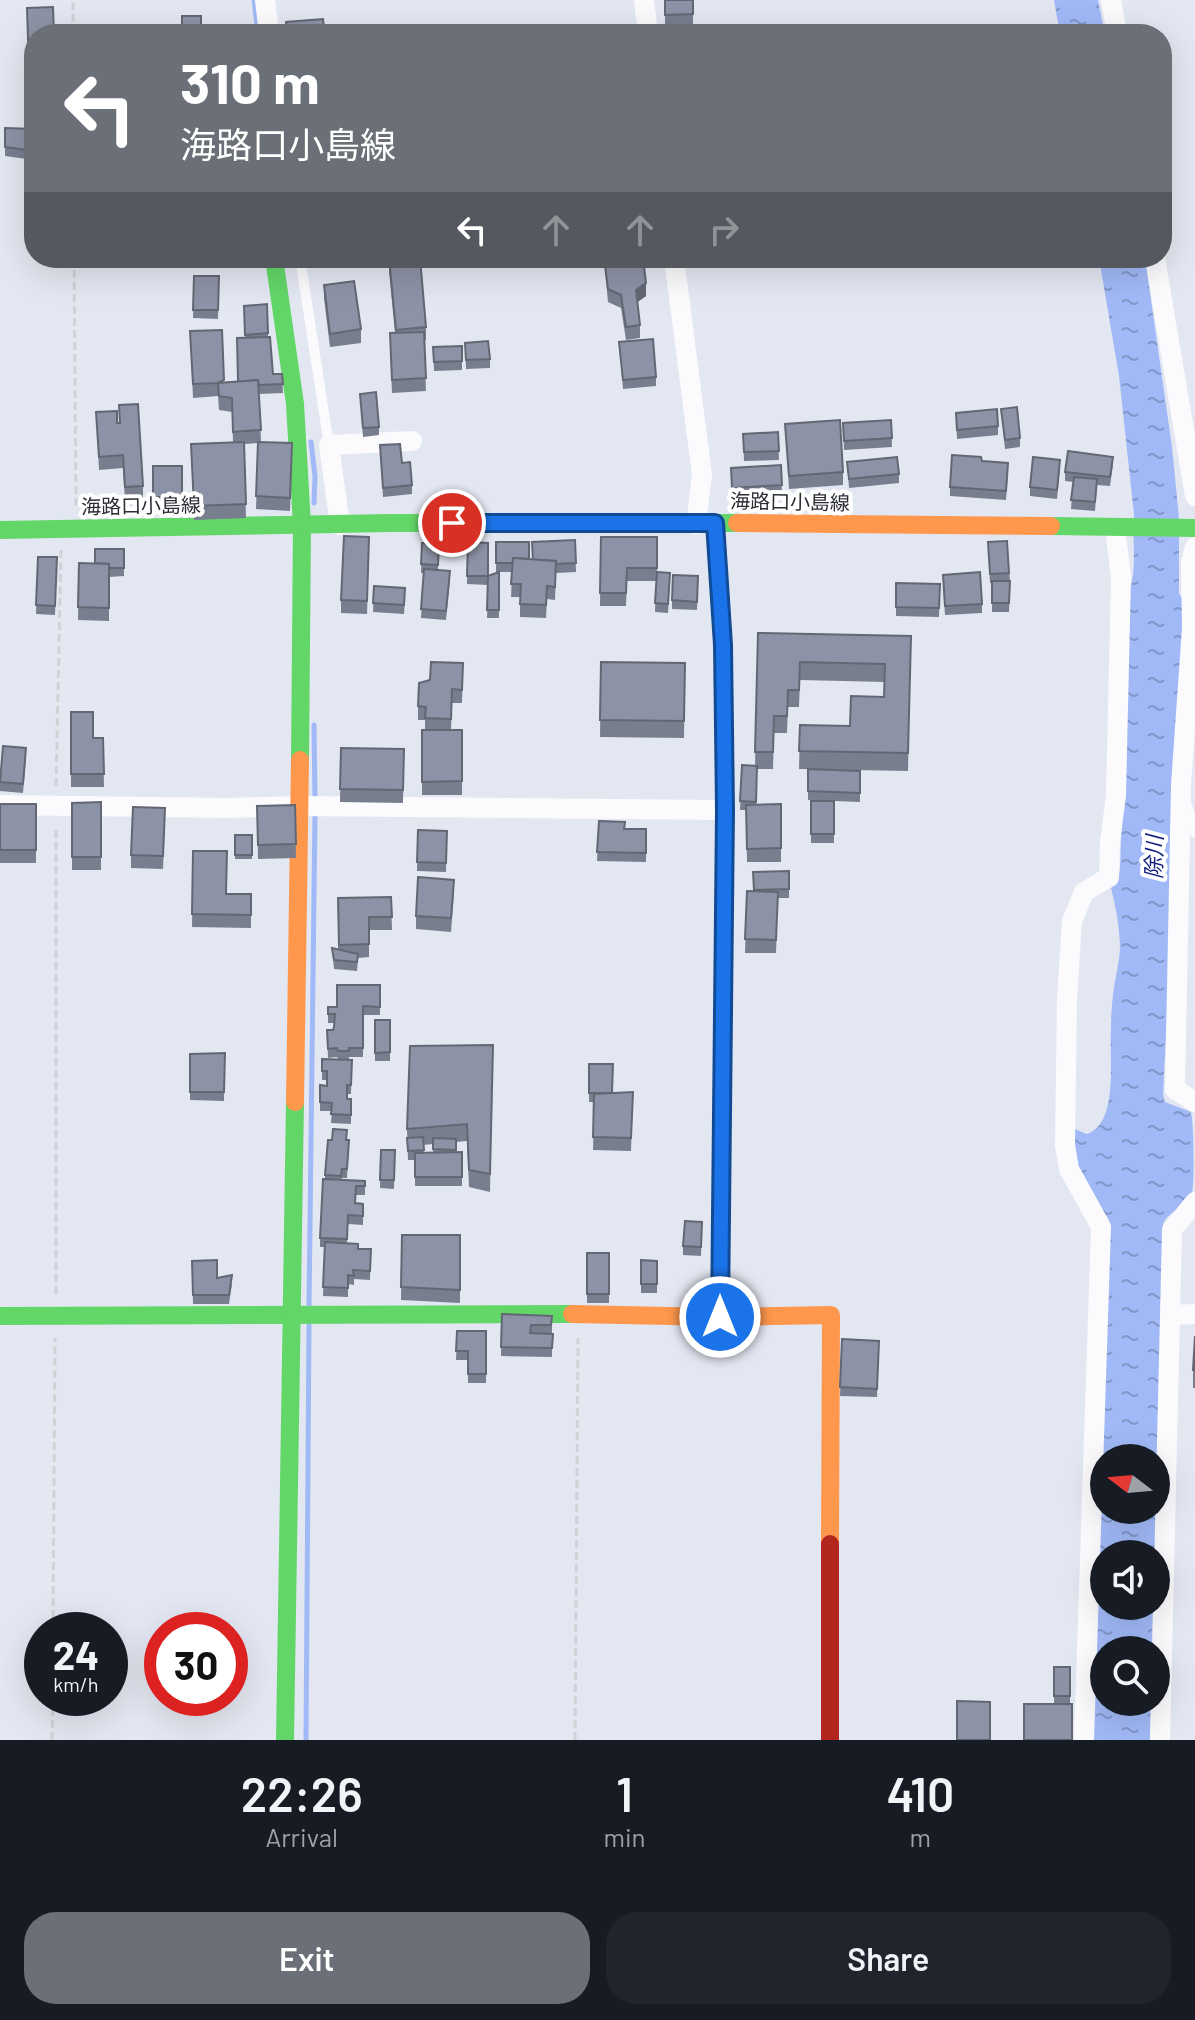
<!DOCTYPE html>
<html lang="en">
<head>
<meta charset="utf-8">
<style>
	body { margin:0; font-family:Barlow,"Noto Sans JP",sans-serif; background:#20242c; color:#f1f3f6; height:100vh; display:flex; flex-direction:column; font-size:30px; white-space:nowrap }
	* { box-sizing:border-box; margin:0 }
	p { font-size:26px; color:#9ea1a6 }
	.icon { flex:none; width:44px; height:44px; fill:none; stroke:currentColor; stroke-width:2; stroke-linecap:round; stroke-linejoin:round }
	.map { position:relative; height:1740px; overflow:hidden }
	.panel { display:flex; flex-direction:column; background:#171b24; flex:1 }
	.panel>* { flex:none }
	.hud { position:absolute; left:24px; top:24px; width:1148px; height:244px; border-radius:32px; box-shadow:0 8px 32px #0002; background:#6b6f77; color:#fff; overflow:hidden }
	.needle { width:52px; rotate:286deg }
	.fabs { position:absolute; left:1090px; top:1444px; display:grid; gap:16px }
	.fabs a { display:grid; place-items:center; width:80px; height:80px; border-radius:50%; background:#171b24; box-shadow:0 8px 32px #0002; font-size:40px }
	.speed { position:absolute; left:24px; top:1612px; display:flex; gap:16px; font-size:40px; font-weight:700; text-align:center }
	.speed>* { display:grid; place-content:center; width:104px; height:104px; border-radius:50%; background:#171b24; box-shadow:0 8px 32px #0002; line-height:1 }
	.speed small { font-size:20px; font-weight:400 }
	.speed .limit { border:12px solid #d22; background:#fff; color:#111 }
	.pin { position:absolute; display:grid; place-items:center; width:68px; height:68px; color:#fff; margin:-34px; border:4px solid #fff; border-radius:50%; box-shadow:0 2px 8px #0007 }
	.me { position:absolute; width:88px; margin:-44px; rotate:0deg; stroke-linejoin:round; filter:drop-shadow(0 0 6px #0008) }
	.turn { display:flex; align-items:center; gap:28px; height:168px; padding:0 24px; font-size:36px }
	.turn .icon { width:104px; height:104px; stroke-width:2.5 }
	.turn b { display:block; font-size:56px; line-height:68px }
	.lanes { display:flex; align-items:center; height:76px; padding:0 24px; background:#0003; justify-content:center; gap:40px; direction:ltr }
	.lanes .off { opacity:.35 }
	.eta { display:flex; justify-content:space-evenly; align-items:center; height:136px; text-align:center }
	.eta b { font-size:48px; font-weight:600; line-height:56px }
	.action { display:flex; gap:16px; margin-top:auto; padding:16px 24px }
	.action a { flex:1; height:92px; border-radius:32px; background:#6b6f77; color:#fff; font-size:32px; font-weight:600; line-height:92px; text-align:center }
	.action a+a { background:#20242c; color:#f1f3f6 }
	.map>svg:first-child { display:block }
</style>
</head>
<body>
<div class="map">
<svg width="1195" height="1740" viewBox="0 0 1195 1740">
	<defs>
		<pattern id="water-ripples" width="26" height="14" patternUnits="userSpaceOnUse" patternTransform="scale(2)"><rect width="26" height="14" fill="#a1b9f7"/><path d="M2 4q2-2 4 0t4 0M15 11q2-2 4 0t4 0" fill="none" stroke="#8397c9"/></pattern>
	</defs>
	<rect width="100%" height="100%" fill="#e3e7f1"/>
	<g fill="url(#water-ripples)">
		<path d="M1054,0H1098L1105,34H1060Z"/>
		<path d="M1099,258H1145L1172,447L1179,518V593L1187,608L1163,1095L1165,1102L1191,1112C1194,1124 1195,1189 1191,1197C1184,1209 1168,1211 1163,1224L1156,1505V1458H1104V1510H1156L1155,1554H1104V1606H1153L1152,1650H1104V1702H1151L1150,1740H1093L1108,1219C1101,1205 1087,1196 1080,1182C1074,1169 1074,1144 1072,1128L1087,1134C1119,1124 1109,1056 1111,1030C1111,1017 1112,1000 1114,987C1116,975 1119,962 1120,950C1120,929 1116,908 1111,888L1117,884L1120,869L1130,590C1137,566 1132,540 1134,515L1119,376Z"/>
	</g>
	<g fill="none" stroke-linecap="round" stroke-linejoin="round">
		<g stroke="#a1b9f7" stroke-width="5">
			<path d="M254,0L258,34"/>
			<path d="M311,442L315,476L314,503"/>
			<path d="M314,725L315,803"/>
			<path d="M309,1307L315,813"/>
			<path d="M306,1740L309,1325"/>
		</g>
		<g stroke="#d0d2d5" stroke-width="3" stroke-dasharray="8 4" stroke-linecap="butt">
			<path d="M73,34V0"/>
			<path d="M74,258L76,506"/>
			<path d="M56,786L61,550"/>
			<path d="M56,1294V826"/>
			<path d="M53,1630L55,1338"/>
			<path d="M52,1740L53,1698"/>
			<path d="M575,1740L578,1338"/>
		</g>
		<g stroke="#fbfbfd" stroke-width="10">
			<path d="M300,258L329,445"/>
			<path d="M1187,805L1195,833"/>
		</g>
		<g stroke="#fbfbfd" stroke-width="20">
			<path d="M265,0L269,34"/>
			<path d="M644,0L648,34"/>
			<path d="M1111,0L1117,34"/>
			<path d="M674,258L702,475L696,524"/>
			<path d="M1155,258L1195,496"/>
			<path d="M715,523L723,645L725,810L720,1317"/>
			<path d="M340,525L329,445L412,441"/>
			<path d="M1195,547L1191,563L1192,628L1181,785L1175,1089L1195,1102"/>
			<path d="M0,805L229,808L299,806L725,810"/>
			<path d="M1171,1315L1195,1314"/>
			<path d="M1084,1740L1101,1227L1069,1169L1065,1145L1067,998L1072,921L1084,892L1109,877L1110,842L1116,795L1121,577L1115,528"/>
			<path d="M1160,1740L1172,1230L1195,1202"/>
		</g>
		<g stroke="#63d668" stroke-width="18">
			<path d="M274,258L295,404L302,525L300,760"/>
			<path d="M1051,526L1195,528"/>
			<path d="M0,530L391,523H737"/>
			<path d="M0,1316L572,1314"/>
			<path d="M285,1740L295,1102"/>
		</g>
		<g stroke="#ff974d" stroke-width="18">
			<path d="M737,523L1051,526"/>
			<path d="M295,1102L300,760"/>
			<path d="M572,1314L720,1317L831,1315L830,1544"/>
		</g>
		<path stroke="#b3261e" stroke-width="18" d="M830,1740V1544"/>
	</g>
	<g fill="#797e8f" fill-rule="evenodd">
		<rect x="665" y="0" width="28" height="28"/>
		<path d="M27,8L34,34V83H29Z"/>
		<path d="M5,128L34,129V160L5,156Z"/>
		<path d="M317,258H351V260L318,264Z"/>
		<path d="M389,258L426,327V340H424L426,391L392,393L390,347L395,333L389,271Z"/>
		<path d="M604,258H645V261H643L646,296L637,302L640,325V338L626,340L621,308L608,302Z"/>
		<path d="M194,276H219L218,319L193,318Z"/>
		<path d="M324,285L361,329V343L330,347L324,298Z"/>
		<path d="M267,304L268,337L273,374H282L283,393L259,394L261,442L292,456L290,511L256,509L258,443L244,444L246,518L194,520L191,444L233,442L232,412L219,410L218,396L193,398L190,331L224,383L238,382L245,338L244,306Z"/>
		<path d="M619,342L656,377V386L623,389Z"/>
		<path d="M465,343L490,359V368L466,369Z"/>
		<path d="M462,346V370L434,371L433,347Z"/>
		<path d="M360,394L379,427V435L363,437Z"/>
		<path d="M119,405L143,486V500L125,501L123,468L99,470L96,412L117,423H120Z"/>
		<path d="M1001,409L1020,438V447L1005,449Z"/>
		<path d="M956,413L998,426V435L957,439Z"/>
		<path d="M891,420L892,447L844,450L843,423Z"/>
		<path d="M785,424L843,472V485L789,489Z"/>
		<path d="M778,432L779,460L744,461L743,434Z"/>
		<path d="M380,445L402,463L412,485V494L383,497Z"/>
		<path d="M982,461L1008,472L1006,500L950,496V487Z"/>
		<path d="M847,462L899,474V483L849,488Z"/>
		<path d="M781,465L782,494L732,497L731,468Z"/>
		<path d="M1113,465L1110,486L1097,485L1095,511L1071,509L1073,482L1065,481V472Z"/>
		<path d="M153,466H182V506L153,505Z"/>
		<path d="M1060,469L1057,499L1030,496V487Z"/>
		<path d="M601,537H657V572L670,582L668,613L655,612L656,581H627L626,606H600Z"/>
		<path d="M575,540L576,572L556,573L555,600L547,599L546,618L520,617V597H511L512,572H496V542L529,559L532,560Z"/>
		<path d="M1007,541L1010,581L1009,612H992V583H990L988,542Z"/>
		<path d="M468,542L488,576L499,572V618H487L488,585L467,584Z"/>
		<path d="M422,543L439,544L438,570L450,580L446,620L421,618L424,573H421Z"/>
		<path d="M124,549V576L109,577V621L78,620L79,563H95Z"/>
		<path d="M369,550L367,614L341,613V600Z"/>
		<path d="M38,557H57L55,615L36,614Z"/>
		<path d="M896,583L940,584L939,617L896,616Z"/>
		<path d="M943,584L982,604V613L945,615Z"/>
		<path d="M698,585L697,610L672,609V600Z"/>
		<path d="M374,586L405,597L404,614L373,612Z"/>
		<path d="M758,633L911,636L908,771L799,769L800,725L850,726L884,697L885,682L800,680L799,707H788L787,733H774L773,769H757L756,805L781,804V862H747L746,810H740L742,765L755,766Z"/>
		<path d="M601,662L685,663L684,738L600,737Z"/>
		<path d="M463,663L462,703H452L451,730H462V795H422V730H425V720H418V706L430,680Z"/>
		<path d="M71,712L93,738H103L104,787H71Z"/>
		<path d="M341,748L404,749L403,803L340,802Z"/>
		<path d="M26,757L23,793L0,791V782Z"/>
		<path d="M808,769L860,771V802L808,800Z"/>
		<rect x="811" y="801" width="23" height="42"/>
		<path d="M101,802V870H72V803Z"/>
		<rect x="0" y="804" width="36" height="59"/>
		<path d="M295,805L296,858L258,859L257,806Z"/>
		<path d="M165,821L163,869L131,868V855Z"/>
		<path d="M599,821L625,829H646V862L597,861Z"/>
		<path d="M418,830L447,831L446,872L417,871Z"/>
		<rect x="235" y="835" width="17" height="24"/>
		<path d="M193,851L226,894H251V928L192,927Z"/>
		<path d="M789,871V898H778L776,953H745L747,891L754,892L753,872Z"/>
		<path d="M454,893L451,932L416,929V916Z"/>
		<path d="M391,897L392,930H369V957L358,958L357,971L334,969L332,948L338,949V898Z"/>
		<path d="M380,985V1015H363V1057H349V1060H352L351,1094H347V1099H351V1124L331,1123L332,1111H320V1085L327,1086V1080H322V1071L338,1059L337,1057L328,1058L327,1030H333L334,1027V1023H328V1007H337Z"/>
		<rect x="375" y="1020" width="15" height="41"/>
		<path d="M493,1045L490,1192L469,1187L467,1141L456,1142V1152H462V1186H415V1160H408L407,1129ZM433,1144V1153H424L423,1145Z"/>
		<path d="M225,1053L224,1101L190,1100V1054Z"/>
		<path d="M589,1064L612,1093L633,1092L631,1151L593,1150L594,1102H589Z"/>
		<path d="M328,1140H349L347,1178H342L341,1180L365,1181V1195H356V1203L363,1204V1225L348,1224L347,1243L358,1249H371L370,1280L354,1279V1285L348,1284V1297L323,1296L325,1247H320V1238Z"/>
		<path d="M381,1150H395L394,1189L380,1188Z"/>
		<path d="M702,1222L701,1256L683,1255V1246Z"/>
		<path d="M402,1235H460V1303L401,1300Z"/>
		<rect x="587" y="1253" width="22" height="50"/>
		<path d="M641,1260L657,1261V1293H641Z"/>
		<path d="M192,1261L217,1278L232,1284L229,1304H193Z"/>
		<path d="M502,1314L552,1316V1357L501,1356Z"/>
		<path d="M457,1331H486V1383H468V1360H456Z"/>
		<path d="M1195,1336V1388H1193V1370Z"/>
		<path d="M842,1339L879,1341L877,1397L840,1396Z"/>
		<rect x="1054" y="1667" width="16" height="37"/>
	</g>
	<path fill="#636774" d="M646,283V296L636,303V290Z"/>
	<g fill="#8d93a6" stroke="#636774" stroke-width="2">
		<path d="M665,0H693V14L665,15Z"/>
		<path d="M53,7L54,34H34V70H29L27,8Z"/>
		<rect x="182" y="16" width="19" height="18"/>
		<path d="M323,19L325,34H287L286,22Z"/>
		<path d="M5,128L34,129V151L5,147Z"/>
		<path d="M389,258H420L426,327L396,330Z"/>
		<path d="M604,258H643L646,283L636,290L640,325L626,327L621,295L608,289Z"/>
		<path d="M194,276H219L218,310H193Z"/>
		<path d="M354,281L361,329L330,334L324,285Z"/>
		<path d="M267,304L268,333L245,335L244,306Z"/>
		<path d="M222,330L224,380L218,383L193,384L190,331Z"/>
		<path d="M424,332L426,378L392,380L390,333Z"/>
		<path d="M270,337L273,374H282L283,384L259,385L258,380L238,382L237,338Z"/>
		<path d="M653,339L656,377L623,380L619,342Z"/>
		<path d="M488,341L490,359L466,360L465,343Z"/>
		<path d="M462,346V361L434,362L433,347Z"/>
		<path d="M258,380L261,430L233,432L232,398L219,396L218,383Z"/>
		<path d="M376,392L379,427L363,428L360,394Z"/>
		<path d="M138,404L143,486L125,487L123,455L99,457L96,412L117,411V423H120L119,405Z"/>
		<path d="M1017,407L1020,438L1005,440L1001,409Z"/>
		<path d="M997,409L998,426L957,430L956,413Z"/>
		<path d="M840,420L843,472L789,476L785,424Z"/>
		<path d="M891,420L892,438L844,441L843,423Z"/>
		<path d="M778,432L779,451L744,452L743,434Z"/>
		<path d="M244,442L246,504L194,506L191,444Z"/>
		<path d="M258,442L292,443L290,498L256,496Z"/>
		<path d="M400,444L402,463L410,462L412,485L383,488L380,445Z"/>
		<path d="M1068,451L1113,457L1110,477L1065,472Z"/>
		<path d="M952,455L981,457L982,461L1008,463L1006,491L950,487Z"/>
		<path d="M897,457L899,474L849,479L847,462Z"/>
		<path d="M1033,457L1060,460L1057,490L1030,487Z"/>
		<path d="M781,465L782,485L732,488L731,468Z"/>
		<rect x="153" y="466" width="29" height="31"/>
		<path d="M1074,477L1097,479L1095,502L1071,500Z"/>
		<path d="M344,536L369,537L367,601L341,600Z"/>
		<path d="M601,537H657V568H627L626,593H600Z"/>
		<path d="M575,540L576,563L556,564V561L533,560L532,542Z"/>
		<path d="M1007,541L1009,573L990,574L988,542Z"/>
		<path d="M468,542L488,543V576H467Z"/>
		<path d="M496,542H529V559L513,558V563H496Z"/>
		<path d="M422,543L439,544L438,565L421,564Z"/>
		<path d="M95,549H124V568H109V564L95,563Z"/>
		<path d="M38,557H57L55,606L36,605Z"/>
		<path d="M513,558L556,561L555,587L547,586L546,605L520,604L521,584H511Z"/>
		<path d="M79,563L109,564V608L78,607Z"/>
		<path d="M424,569L450,571L446,611L421,609Z"/>
		<path d="M499,572V610H487L488,576Z"/>
		<path d="M657,572L670,573L668,604L655,603Z"/>
		<path d="M980,572L982,604L945,606L943,575Z"/>
		<path d="M673,575L698,576L697,602L672,600Z"/>
		<path d="M992,581H1010L1009,603H992Z"/>
		<path d="M896,583L940,584L939,608L896,607Z"/>
		<path d="M374,586L405,588L404,605L373,603Z"/>
		<path d="M758,633L911,636L908,753L799,751L800,725L850,726L851,696L884,697L885,664L800,662L799,690H788L787,716H774L773,752H755Z"/>
		<path d="M431,662L463,663L462,690L452,689L451,719L425,718L426,707L418,706L419,683L430,680Z"/>
		<path d="M601,662L685,663L684,721L600,720Z"/>
		<path d="M71,712H93V738H103L104,774H71Z"/>
		<path d="M422,730H462V781L422,782Z"/>
		<path d="M3,746L26,748L23,784L0,782Z"/>
		<path d="M341,748L404,749L403,790L340,789Z"/>
		<path d="M742,765L757,766L756,802L740,801Z"/>
		<path d="M808,769L860,771V793L808,791Z"/>
		<rect x="811" y="801" width="23" height="33"/>
		<path d="M101,802V857H72V803Z"/>
		<rect x="0" y="804" width="36" height="46"/>
		<path d="M781,804V848L747,849L746,805Z"/>
		<path d="M295,805L296,844L258,845L257,806Z"/>
		<path d="M133,807L165,808L163,856L131,855Z"/>
		<path d="M599,821L625,822L624,829H646V853L597,852Z"/>
		<path d="M418,830L447,831L446,863L417,862Z"/>
		<rect x="235" y="835" width="17" height="20"/>
		<path d="M193,851H227L226,894H251V915L192,914Z"/>
		<path d="M789,871V889L754,890L753,872Z"/>
		<path d="M418,877L454,880L451,918L416,916Z"/>
		<path d="M747,891L778,892L776,940L745,939Z"/>
		<path d="M391,897L392,917H369V944L339,945L338,898Z"/>
		<path d="M332,948L358,954L357,962L334,960Z"/>
		<path d="M337,985H380V1007L363,1006V1048H349V1051H338L337,1048L328,1049L327,1030H333L334,1027L335,1014H328V1007H337Z"/>
		<path d="M375,1020H390V1052L375,1053Z"/>
		<path d="M493,1045L490,1174L469,1170L467,1124L407,1129L410,1046Z"/>
		<path d="M225,1053L224,1092H190V1054Z"/>
		<path d="M322,1059L352,1060L351,1085H347V1099H351V1115L331,1114L332,1103L320,1102V1085L327,1086V1071H322Z"/>
		<path d="M589,1064H613L612,1093H589Z"/>
		<path d="M633,1092L631,1138L593,1137L594,1094Z"/>
		<path d="M333,1129L347,1130L346,1140H349L347,1169H342L341,1176L325,1175L328,1140H332Z"/>
		<path d="M423,1137L424,1150L408,1151L407,1138Z"/>
		<path d="M433,1138L456,1139V1150L433,1149Z"/>
		<path d="M381,1150H395L394,1180H380Z"/>
		<path d="M462,1152V1177H415V1153Z"/>
		<path d="M323,1179L365,1181V1186H356L355,1203L363,1204V1216L348,1215L347,1239L320,1238Z"/>
		<path d="M685,1221L702,1222L701,1247L683,1246Z"/>
		<path d="M402,1235H460V1290L401,1287Z"/>
		<path d="M325,1242L358,1244V1249H371L370,1271L353,1270L354,1276L348,1275V1288L323,1287Z"/>
		<rect x="587" y="1253" width="22" height="41"/>
		<path d="M217,1260V1278L232,1275L229,1295H193L192,1261Z"/>
		<path d="M641,1260L657,1261V1284H641Z"/>
		<path d="M502,1314L552,1316L551,1325H531L530,1333L553,1334L552,1348L501,1347Z"/>
		<path d="M457,1331H486V1374H468V1351H456Z"/>
		<path d="M1195,1336V1370H1193Z"/>
		<path d="M842,1339L879,1341L877,1389L840,1387Z"/>
		<rect x="1054" y="1667" width="16" height="29"/>
		<path d="M957,1701L990,1702V1740H957Z"/>
		<rect x="1024" y="1704" width="48" height="36"/>
	</g>
	<g fill="none" stroke-linecap="round" stroke-linejoin="round">
		<g stroke="#114b97" stroke-width="20">
			<path id="route" d="M452,523H715L723,645L725,810L720,1317"/>
		</g>
		<use href="#route" stroke="#1a73e8" stroke-width="14"/>
	</g>
	<g text-anchor="middle" stroke-width="8" stroke-linejoin="round" paint-order="stroke">
		<g font-size="20" fill="#2b2e35" stroke="#fff">
			<text transform="translate(790 502) rotate(1)" y="7">海路口小島線</text>
			<text transform="translate(141 506) rotate(-1)" y="7">海路口小島線</text>
		</g>
		<g font-size="22" font-style="italic" fill="#0f1e7d" stroke="#fff">
			<text transform="translate(1154 857) rotate(-89)" y="8">除川</text>
		</g>
	</g>
</svg>
<div class="fabs">
<a><svg class="needle" viewBox="-14 -14 28 28"><path d="M0-13l5 13h-10z" fill="#e53935"/><path d="M0 13l5-13h-10z" fill="#9ea1a6"/></svg></a>
<a><svg class="icon" aria-label="sound" viewBox="0 0 24 24"><path d="M4 9h4l5-4v14l-5-4H4zM17 9q2 3 0 6"/></svg></a>
<a><svg class="icon" aria-label="search" viewBox="0 0 24 24"><circle cx="10" cy="10" r="6"/><path d="M15 15l6 6"/></svg></a>
</div>
<div class="speed"><div>24<small>km/h</small></div><div class="limit">30</div></div>
<div class="pin" style="left:452px;top:523px;background:#d93025"><svg class="icon" aria-label="arrive" viewBox="0 0 24 24"><path d="M6 21V4h12l-3 4 3 4H6"/></svg></div>
<svg class="me" style="left:720px;top:1317px" viewBox="-20 -20 40 40"><circle r="17" fill="#1a73e8" stroke="#fff" stroke-width="3"/><path d="M0-11L8 9 0 5-8 9z" fill="#fff"/></svg>
<div class="hud">
<div class="turn"><svg class="icon" aria-label="left" viewBox="0 0 24 24"><path d="M17 20v-9H6M10 6l-5 5 5 5"/></svg><div><b>310 m</b>海路口小島線</div></div>
<div class="lanes"><svg class="icon" aria-label="left" viewBox="0 0 24 24"><path d="M17 20v-9H6M10 6l-5 5 5 5"/></svg><svg class="icon off" aria-label="ahead" viewBox="0 0 24 24"><path d="M12 20V5M6 11l6-6 6 6"/></svg><svg class="icon off" aria-label="ahead" viewBox="0 0 24 24"><path d="M12 20V5M6 11l6-6 6 6"/></svg><svg class="icon off" aria-label="right" viewBox="0 0 24 24"><path d="M7 20v-9h11M14 6l5 5-5 5"/></svg></div>
</div>
</div>
<section class="panel">
<div class="eta">
<div><b>22:26</b><p>Arrival</p></div>
<div><b>1</b><p>min</p></div>
<div><b>410</b><p>m</p></div>
</div>
<div class="action"><a>Exit</a><a>Share</a></div>
</section>
</body>
</html>
